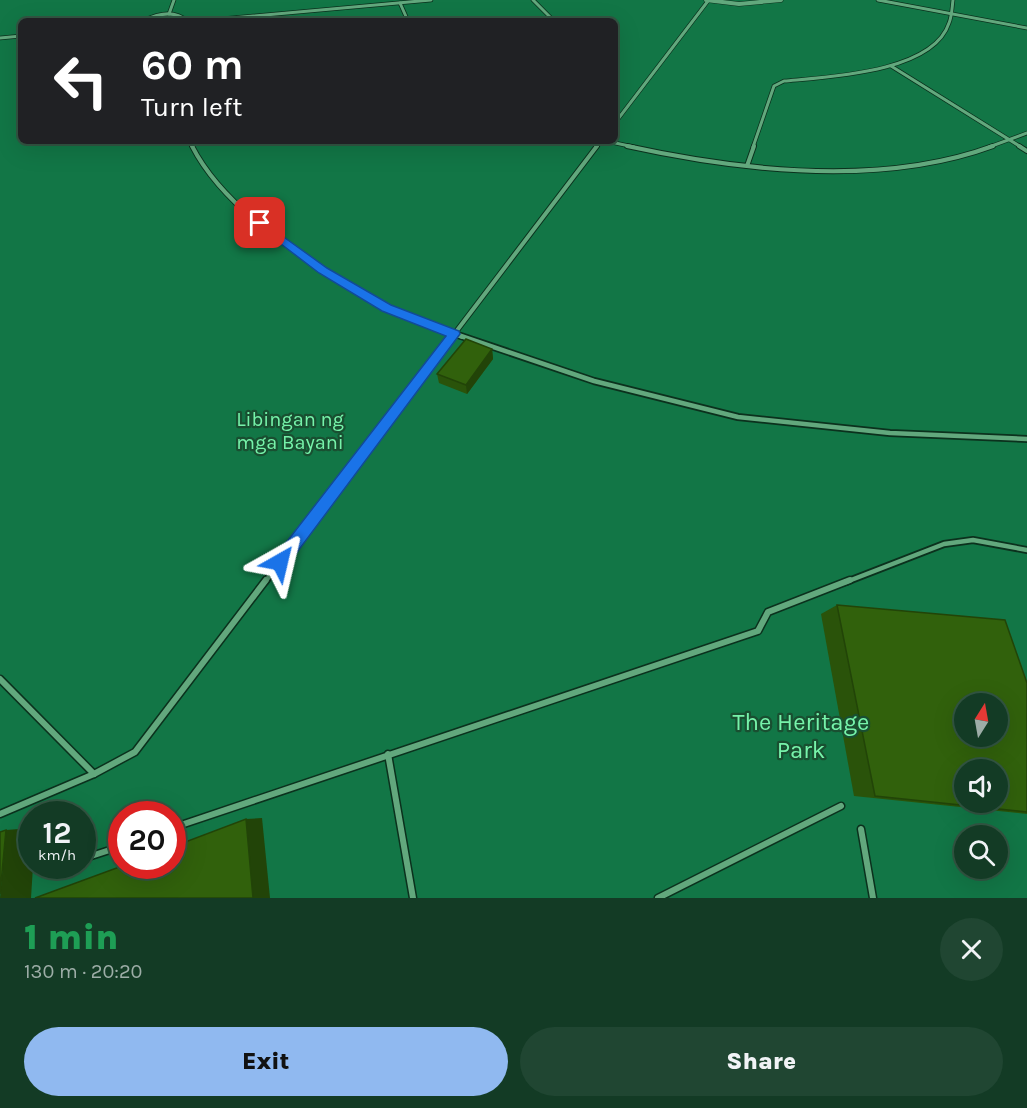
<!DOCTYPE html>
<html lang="en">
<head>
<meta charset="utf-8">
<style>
	body { margin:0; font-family:Karla,sans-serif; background:#204632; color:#f1f3f6; height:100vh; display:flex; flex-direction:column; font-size:22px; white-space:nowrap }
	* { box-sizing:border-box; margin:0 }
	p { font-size:20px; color:#9dada7 }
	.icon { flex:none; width:33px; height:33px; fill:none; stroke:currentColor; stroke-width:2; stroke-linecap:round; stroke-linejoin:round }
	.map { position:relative; height:898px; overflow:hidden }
	.panel { display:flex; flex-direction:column; background:#133b25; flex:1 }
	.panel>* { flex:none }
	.banner { position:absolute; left:18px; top:18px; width:600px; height:126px; border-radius:9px; box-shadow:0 6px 24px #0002,0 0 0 2px #325542; background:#202124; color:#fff; overflow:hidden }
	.needle { width:39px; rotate:11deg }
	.buttons { position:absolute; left:954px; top:693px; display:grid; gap:12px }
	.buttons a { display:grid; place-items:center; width:54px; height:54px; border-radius:50%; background:#133b25; box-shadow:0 6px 24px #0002,0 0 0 2px #325542; font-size:30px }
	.speed { position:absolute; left:18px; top:801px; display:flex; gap:12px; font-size:30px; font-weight:700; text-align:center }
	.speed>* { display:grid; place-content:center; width:78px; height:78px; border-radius:50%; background:#133b25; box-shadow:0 6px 24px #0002,0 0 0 2px #325542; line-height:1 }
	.speed small { font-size:15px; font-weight:400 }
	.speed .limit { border:9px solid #d22; background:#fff; color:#111 }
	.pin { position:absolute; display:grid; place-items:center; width:51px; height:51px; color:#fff; margin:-26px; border-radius:12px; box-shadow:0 3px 9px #0006 }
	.me { position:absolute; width:66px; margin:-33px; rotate:37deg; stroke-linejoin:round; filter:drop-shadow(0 0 4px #0008) }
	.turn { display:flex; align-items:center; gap:21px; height:126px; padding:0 24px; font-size:27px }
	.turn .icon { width:78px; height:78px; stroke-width:2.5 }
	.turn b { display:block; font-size:42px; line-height:51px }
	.round { display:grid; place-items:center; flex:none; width:63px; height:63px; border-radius:32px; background:#204632 }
	.headline { display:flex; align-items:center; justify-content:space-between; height:102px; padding:0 24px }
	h1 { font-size:36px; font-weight:800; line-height:45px; color:#1e9e55 }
	.action { display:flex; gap:12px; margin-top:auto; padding:12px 24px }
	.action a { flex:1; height:69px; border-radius:36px; background:#90b9f0; color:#111; font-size:24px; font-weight:800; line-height:69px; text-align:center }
	.action a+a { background:#204632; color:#f1f3f6 }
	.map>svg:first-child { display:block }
</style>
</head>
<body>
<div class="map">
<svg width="1027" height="898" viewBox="0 0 1027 898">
	<rect width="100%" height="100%" fill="#194f31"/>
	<path fill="#127646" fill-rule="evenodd" d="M0,0H1027V898H0ZM21,21H615V141H21ZM964,704H998V736H964ZM964,770H998V802H964ZM32,814H82V866H32ZM122,814H172V866H122ZM964,836H998V868H964Z"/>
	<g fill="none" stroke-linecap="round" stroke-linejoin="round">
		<g stroke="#0b311d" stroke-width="4.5">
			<g id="lane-far3">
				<path d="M533,0L554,21"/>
				<path d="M878,0L1027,28"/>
				<path d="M400,3L408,21"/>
				<path d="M169,14L174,0"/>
				<path d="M143,21C157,14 174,9 187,21"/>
				<path d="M198,21L431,0"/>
				<path d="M0,38L21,36"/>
				<path d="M891,66L1021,147"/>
				<path d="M615,123L708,1"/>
				<path d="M190,141L193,147"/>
				<path d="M606,141L634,147"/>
				<path d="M596,147L601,141"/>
				<path d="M753,147L774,86L784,81C827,77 933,73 949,23C952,16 952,7 953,0"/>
				<path d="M989,147L1027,133"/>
			</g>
		</g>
		<g stroke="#0b311d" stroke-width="6">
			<g id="lane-far2">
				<path d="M192,146C222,205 293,252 349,285C362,293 375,303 389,309C412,319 438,328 462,337"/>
				<path d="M627,146C741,171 882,187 993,146"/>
				<path d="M1019,146L1027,151"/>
				<path d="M747,166L754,146"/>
				<path d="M452,337L597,146"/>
			</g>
		</g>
		<g stroke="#0b311d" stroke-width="8">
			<g id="lane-far1">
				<path d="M458,335L594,381L738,417L890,433L1027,439"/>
				<path d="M265,582L453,335"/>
				<path d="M846,582L944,544L973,540L1027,550"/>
			</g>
		</g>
		<g stroke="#0b311d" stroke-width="9">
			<g id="lane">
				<path d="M0,679L94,774"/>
				<path d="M388,754L413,898"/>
				<path d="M0,814L94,774L135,752L266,580"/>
				<path d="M172,828L758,631L768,612L850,580"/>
				<path d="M861,829L873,898"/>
				<path d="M82,859L122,846"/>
				<path d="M43,873L64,866"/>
				<path d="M658,898L841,806"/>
			</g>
		</g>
		<g stroke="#0b311d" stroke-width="5">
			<path id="street" d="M706,0L739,4L781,0"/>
		</g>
		<use href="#lane-far3" stroke="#62a87d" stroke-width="3"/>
		<use href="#lane-far2" stroke="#62a87d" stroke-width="4"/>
		<use href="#lane-far1" stroke="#62a87d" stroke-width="4.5"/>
		<use href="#lane" stroke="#62a87d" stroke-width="6"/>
		<use href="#street" stroke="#62a87d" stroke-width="4"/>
	</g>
	<g fill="#2a530a">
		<path d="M492,349L493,359L467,394L439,383L437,374Z"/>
		<path d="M837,605L1027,683V814L854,796L821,614Z"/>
	</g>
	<g fill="#224408">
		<path d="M492,349L493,359L467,394L466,385Z"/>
		<path d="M262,818L270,898H253L246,819Z"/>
		<path d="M32,828V866H33L31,898H0L6,830Z"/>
	</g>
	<g fill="#31610c" stroke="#224408" stroke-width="1.5" fill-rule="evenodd">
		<path d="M466,339L492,349L466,385L437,374Z"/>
		<path d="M837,605L1005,620L1027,683V812L875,796ZM964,704H998V736H964ZM964,770H998V802H964Z"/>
		<path d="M246,819L253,898H35L122,866H172V847Z"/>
		<path d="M6,830L0,894V832Z"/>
	</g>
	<path fill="#1a73e8" stroke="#114b97" stroke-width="1.5" d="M260,220L327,268L391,305L459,331L460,334L286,567L280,570L275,567L273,562L275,557L446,336L382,311L319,273L256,225L255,223Z"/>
	<g text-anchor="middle" stroke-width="4.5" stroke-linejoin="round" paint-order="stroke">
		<g font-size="20" fill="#76f3aa" stroke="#194f31">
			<text x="290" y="426">Libingan ng<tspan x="290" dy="23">mga Bayani</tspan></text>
		</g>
		<g font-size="24" fill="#76f3aa" stroke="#194f31">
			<text x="801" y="730">The Heritage<tspan x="801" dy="28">Park</tspan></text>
		</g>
	</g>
</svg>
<div class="buttons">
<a><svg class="needle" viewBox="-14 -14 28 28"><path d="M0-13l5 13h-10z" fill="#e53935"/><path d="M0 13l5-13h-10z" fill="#9dada7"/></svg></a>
<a><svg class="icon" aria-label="sound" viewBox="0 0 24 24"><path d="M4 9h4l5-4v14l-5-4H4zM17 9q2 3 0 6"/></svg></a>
<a><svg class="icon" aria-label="search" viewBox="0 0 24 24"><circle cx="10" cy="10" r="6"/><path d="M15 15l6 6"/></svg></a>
</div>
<div class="speed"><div>12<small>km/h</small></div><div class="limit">20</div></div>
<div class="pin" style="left:260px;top:223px;background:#d93025"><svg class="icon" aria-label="arrive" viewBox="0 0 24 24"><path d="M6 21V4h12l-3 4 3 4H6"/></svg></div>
<svg class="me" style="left:280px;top:562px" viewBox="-20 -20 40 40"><path d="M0-17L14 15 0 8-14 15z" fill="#1a73e8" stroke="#fff" stroke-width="4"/></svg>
<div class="banner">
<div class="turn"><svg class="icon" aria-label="left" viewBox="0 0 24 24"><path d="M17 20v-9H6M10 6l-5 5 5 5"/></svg><div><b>60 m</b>Turn left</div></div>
</div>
</div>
<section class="panel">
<div class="headline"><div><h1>1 min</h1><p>130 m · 20:20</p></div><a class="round"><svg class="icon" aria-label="close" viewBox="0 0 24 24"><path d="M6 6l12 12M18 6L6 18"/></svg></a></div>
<div class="action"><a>Exit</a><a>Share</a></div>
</section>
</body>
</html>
